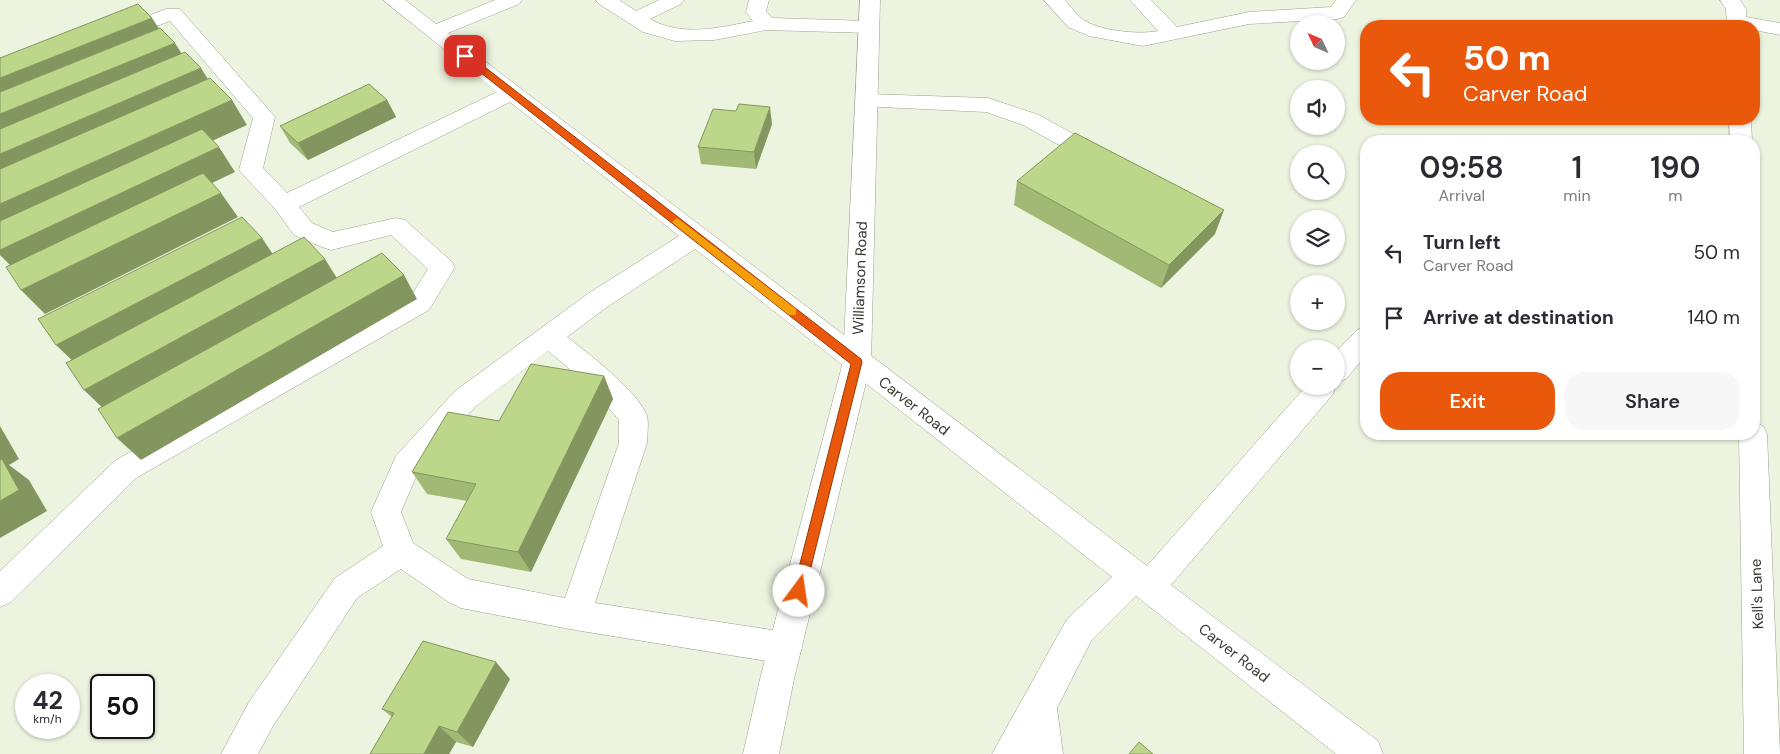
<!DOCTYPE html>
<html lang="en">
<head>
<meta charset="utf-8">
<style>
	body { margin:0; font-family:"DM Sans",sans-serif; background:#f7f7f7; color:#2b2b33; height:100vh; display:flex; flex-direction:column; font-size:19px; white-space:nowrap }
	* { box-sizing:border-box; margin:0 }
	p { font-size:16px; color:#7c7c81 }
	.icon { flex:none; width:28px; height:28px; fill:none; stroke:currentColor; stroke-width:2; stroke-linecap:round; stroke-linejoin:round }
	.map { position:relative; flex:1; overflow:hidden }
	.side { position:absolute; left:1360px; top:135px; width:400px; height:305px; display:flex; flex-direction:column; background:#fff; border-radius:20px; box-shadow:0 1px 4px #0004 }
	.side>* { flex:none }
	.banner { position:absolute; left:1360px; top:20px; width:400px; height:105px; border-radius:20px; box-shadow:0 1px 4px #0004; background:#ea580c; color:#fff; overflow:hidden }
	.needle { width:32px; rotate:314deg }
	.tools { position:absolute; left:1290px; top:15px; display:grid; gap:10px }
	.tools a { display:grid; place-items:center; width:55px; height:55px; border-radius:50%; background:#fff; box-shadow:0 1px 4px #0004; font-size:25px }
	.speed { position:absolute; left:15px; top:674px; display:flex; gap:10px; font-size:25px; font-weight:700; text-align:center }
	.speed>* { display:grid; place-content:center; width:65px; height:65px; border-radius:50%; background:#fff; box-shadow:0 1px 4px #0004; line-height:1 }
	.speed small { font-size:12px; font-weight:400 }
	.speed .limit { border:2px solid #111; border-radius:8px; background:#fff; color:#111 }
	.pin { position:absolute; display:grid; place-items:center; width:42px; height:42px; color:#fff; margin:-21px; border-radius:10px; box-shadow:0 2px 8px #0006 }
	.me { position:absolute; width:55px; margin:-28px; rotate:14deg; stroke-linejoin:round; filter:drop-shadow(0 0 4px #0008) }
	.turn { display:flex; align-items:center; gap:18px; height:105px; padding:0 20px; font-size:22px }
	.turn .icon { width:65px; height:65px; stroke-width:2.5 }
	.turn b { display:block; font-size:35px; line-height:42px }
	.eta { display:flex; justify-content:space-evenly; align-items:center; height:85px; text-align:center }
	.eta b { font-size:30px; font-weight:600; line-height:35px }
	.button { display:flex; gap:10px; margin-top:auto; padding:10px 20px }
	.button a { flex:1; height:58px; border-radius:20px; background:#ea580c; color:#fff; font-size:20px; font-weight:600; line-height:58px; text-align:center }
	.button a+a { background:#f7f7f7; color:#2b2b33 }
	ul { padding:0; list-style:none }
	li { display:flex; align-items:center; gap:15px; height:65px; padding:0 20px }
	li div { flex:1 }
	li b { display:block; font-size:19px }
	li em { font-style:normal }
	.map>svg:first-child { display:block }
</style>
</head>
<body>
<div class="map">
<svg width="1780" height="754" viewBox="0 0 1780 754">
	<rect width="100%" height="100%" fill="#ecf4df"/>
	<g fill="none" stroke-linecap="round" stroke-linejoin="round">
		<g stroke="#9ba28e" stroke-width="1">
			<g id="minor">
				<path d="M383,0H405L436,24L495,0H522L519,4L448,33L1147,566L1306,386L1336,385L1333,394L1171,585L1378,741L1383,754H1336L1136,596L1091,641L1057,708L1063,754H992L1067,619L1112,577L695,249L607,307L567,337C588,353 639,392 647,416C649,424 647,435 647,443L595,603L785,632L797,637L802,648L797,659L785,664L575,630L461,608L450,603L401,569L357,598L273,726L258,754H221L249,702L335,578L383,546L371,512L396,456L455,391L589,293L679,236L510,102L299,207L312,223L333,232L396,218L405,220L451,261L455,267L429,310L136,478L11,602L0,607V571L116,460L411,296L428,269L391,235L331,250L322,247L294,235L276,210L239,170L253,118L170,21L120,40L113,38L110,34L113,30L166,9H180L275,117L263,168L287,193L497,92ZM548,351L589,385L619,420V443L565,598L468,579L413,543L401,512L418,472L475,407Z"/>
				<path d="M596,0H619L636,11L659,0H684L681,4L650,19C682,37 718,28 753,21L746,12L749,0H769L766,11L772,18L869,21L876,23L879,27L876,31L869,33L766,30L714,40L675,41L643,32L599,4Z"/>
				<path d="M1044,0H1065C1070,6 1075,13 1081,18C1097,31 1139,35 1158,31L1130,0H1151L1177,27L1249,12L1331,7L1336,0H1356L1344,17L1337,19L1249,24L1143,46L1089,36L1068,27Z"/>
				<path d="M1720,0H1740L1746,9V17L1780,23V35L1754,30V26H1727L1726,9Z"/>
				<path d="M867,94L988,98L1039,115L1075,135L1078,140L1075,145L1067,147L1059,145L1023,125L986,112L859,106L856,101L859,96Z"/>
				<path d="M1729,119H1751L1752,141H1730Z"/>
				<path d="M1366,327V355L1346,379L1336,382V352L1357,330Z"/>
				<path d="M1754,422L1763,426L1767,434L1780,754H1744L1739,434H1754Z"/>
			</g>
		</g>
		<g stroke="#9ba28e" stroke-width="1">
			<path id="major" d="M860,0H880L871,362L794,679L779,754H743L760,679L843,362Z"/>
		</g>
		<use href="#minor" fill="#fff" fill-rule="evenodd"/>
		<use href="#major" fill="#fff" fill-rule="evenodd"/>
	</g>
	<g fill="#a2b976">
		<path d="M387,100L396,117L308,160L290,143L280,126Z"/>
		<path d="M736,111L772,124L756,169L701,164L698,147Z"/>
		<path d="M1017,181L1215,234L1161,288L1014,205Z"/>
		<path d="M604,376L613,399L531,572L461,559L446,539L467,501L427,494L412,472L499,421Z"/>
		<path d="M510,679L473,747L456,742L449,754H370L392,717L382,709Z"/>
	</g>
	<g fill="#849660">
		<path d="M152,18L168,42L0,110V78Z"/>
		<path d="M175,43L190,67L0,147V114Z"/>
		<path d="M201,68L216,92L0,187V154Z"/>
		<path d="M232,100L247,125L0,238V204Z"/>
		<path d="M387,100L396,117L308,160L298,143Z"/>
		<path d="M770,107L772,124L756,169L754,152Z"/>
		<path d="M219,147L235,172L20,275L0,255V250Z"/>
		<path d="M221,193L238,217L45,314L21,290Z"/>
		<path d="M1224,210L1215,234L1161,288L1169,265Z"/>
		<path d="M262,238L278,262L80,368L56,345Z"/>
		<path d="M325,259L340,283L108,413L84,390Z"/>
		<path d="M404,275L417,299L141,460L117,438Z"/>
		<path d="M604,376L613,399L531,572L518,552Z"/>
		<path d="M0,426L19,459L9,465L29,480L47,511L0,538Z"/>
		<path d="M496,662L510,679L473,747L457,732Z"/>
		<path d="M439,726L456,742L449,754H424Z"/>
	</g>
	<g fill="#bcd789" stroke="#849660">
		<path d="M138,4L152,18L0,78V58Z"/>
		<path d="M160,28L175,43L0,114V92Z"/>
		<path d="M185,52L201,68L0,154V129Z"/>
		<path d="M210,78L232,100L0,204V169Z"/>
		<path d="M369,84L387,100L298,143L280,126Z"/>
		<path d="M739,104L770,107L754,152L698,147L713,109L736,111Z"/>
		<path d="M202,129L219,147L0,250V221Z"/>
		<path d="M1075,133L1224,210L1169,265L1017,181Z"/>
		<path d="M203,173L221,193L21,290L6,267Z"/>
		<path d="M242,217L262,238L56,345L38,319Z"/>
		<path d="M304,237L325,259L84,390L66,363Z"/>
		<path d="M382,253L404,275L117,438L98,409Z"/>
		<path d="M531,364L604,376L518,552L446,539L476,484L412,472L448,412L499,421Z"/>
		<path d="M2,459L19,490L0,501V460Z"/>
		<path d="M423,641L496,662L457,732L439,726L424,754H370L394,713L382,709Z"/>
		<path d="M1139,742L1153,754H1129Z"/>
	</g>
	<path fill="#ea580c" stroke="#983908" d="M462,54H468L861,359L862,362L804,595L799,597L795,595L793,591L851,364L462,58Z"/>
	<path fill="#f59e0b" d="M677,218L796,309V315H789L674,224L672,222Z"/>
	<g text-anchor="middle" stroke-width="4" stroke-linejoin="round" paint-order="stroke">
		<g font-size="15" fill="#363931" stroke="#fff">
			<text transform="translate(860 278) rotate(-88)" y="5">Williamson Road</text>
			<text transform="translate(914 406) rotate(38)" y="5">Carver Road</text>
			<text transform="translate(1757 594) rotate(-92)" y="5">Kell's Lane</text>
			<text transform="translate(1234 653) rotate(38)" y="5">Carver Road</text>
		</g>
	</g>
</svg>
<div class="tools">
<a><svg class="needle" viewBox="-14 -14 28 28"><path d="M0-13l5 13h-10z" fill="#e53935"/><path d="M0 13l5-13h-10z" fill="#7c7c81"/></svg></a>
<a><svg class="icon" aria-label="sound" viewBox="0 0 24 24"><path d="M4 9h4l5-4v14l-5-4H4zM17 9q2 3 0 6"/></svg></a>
<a><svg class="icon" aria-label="search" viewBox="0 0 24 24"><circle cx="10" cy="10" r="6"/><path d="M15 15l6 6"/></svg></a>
<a><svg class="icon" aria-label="layers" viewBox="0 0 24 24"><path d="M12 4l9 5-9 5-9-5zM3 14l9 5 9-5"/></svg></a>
<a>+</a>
<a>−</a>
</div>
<div class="speed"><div>42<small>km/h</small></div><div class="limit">50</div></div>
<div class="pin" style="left:465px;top:56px;background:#d93025"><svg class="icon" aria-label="arrive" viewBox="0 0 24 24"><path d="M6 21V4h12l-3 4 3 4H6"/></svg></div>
<svg class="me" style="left:799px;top:591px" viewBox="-20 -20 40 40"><circle r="19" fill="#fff"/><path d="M0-13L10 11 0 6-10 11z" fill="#ea580c"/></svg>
<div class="banner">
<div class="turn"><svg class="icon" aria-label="left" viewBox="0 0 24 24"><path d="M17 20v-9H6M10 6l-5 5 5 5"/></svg><div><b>50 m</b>Carver Road</div></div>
</div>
<section class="side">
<div class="eta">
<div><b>09:58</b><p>Arrival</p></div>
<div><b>1</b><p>min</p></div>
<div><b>190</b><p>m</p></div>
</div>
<ul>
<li><svg class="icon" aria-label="left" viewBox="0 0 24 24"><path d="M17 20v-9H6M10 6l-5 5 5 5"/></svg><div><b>Turn left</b><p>Carver Road</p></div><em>50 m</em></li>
<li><svg class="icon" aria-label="arrive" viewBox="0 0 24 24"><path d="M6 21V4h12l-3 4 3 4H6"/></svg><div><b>Arrive at destination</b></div><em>140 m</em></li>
</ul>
<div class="button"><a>Exit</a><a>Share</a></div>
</section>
</div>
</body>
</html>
